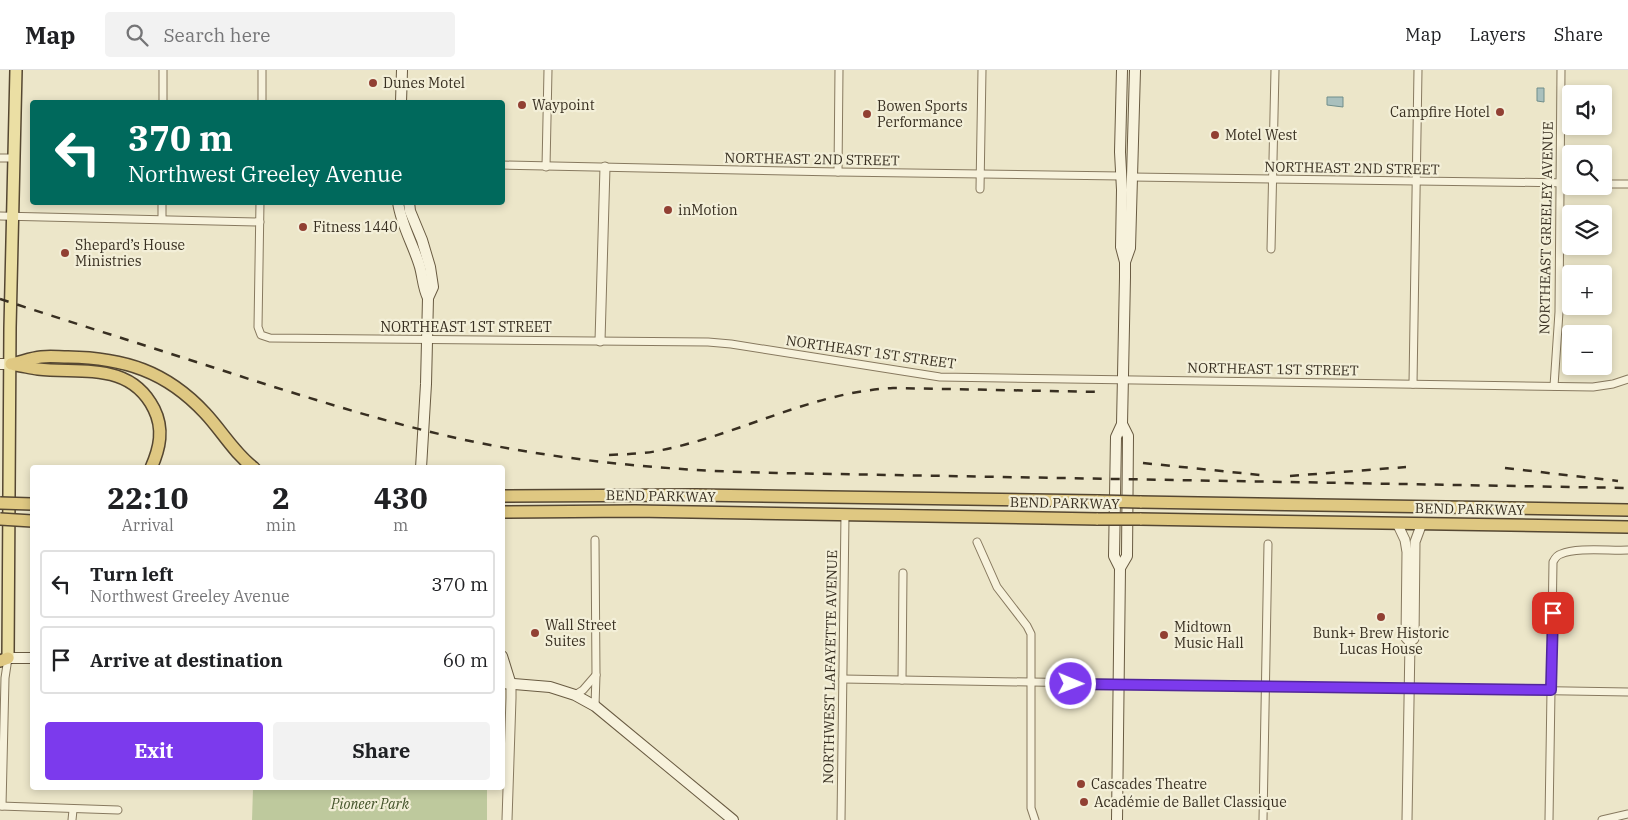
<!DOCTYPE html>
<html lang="en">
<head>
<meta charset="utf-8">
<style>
	body { margin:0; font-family:"IBM Plex Serif",serif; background:#f2f2f2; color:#202124; height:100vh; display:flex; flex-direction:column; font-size:19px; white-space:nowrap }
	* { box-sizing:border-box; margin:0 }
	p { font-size:16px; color:#757577 }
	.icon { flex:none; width:28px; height:28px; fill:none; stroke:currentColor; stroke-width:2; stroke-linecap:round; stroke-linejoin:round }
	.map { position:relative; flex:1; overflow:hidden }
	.drawer { position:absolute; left:30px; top:395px; width:475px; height:325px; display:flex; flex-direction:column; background:#fff; border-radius:5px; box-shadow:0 2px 8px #0003 }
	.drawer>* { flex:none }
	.guide { position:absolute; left:30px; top:30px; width:475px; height:105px; border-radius:5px; box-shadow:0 2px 8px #0003; background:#00695c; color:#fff; overflow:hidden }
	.fabs { position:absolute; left:1562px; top:15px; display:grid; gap:10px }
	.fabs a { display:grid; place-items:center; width:50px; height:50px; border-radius:5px; background:#fff; box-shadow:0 2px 8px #0003; font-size:25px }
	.pin { position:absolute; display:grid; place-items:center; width:42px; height:42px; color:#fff; margin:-21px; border-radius:10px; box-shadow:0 2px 8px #0006 }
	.me { position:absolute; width:55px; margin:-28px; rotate:91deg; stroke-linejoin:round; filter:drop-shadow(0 0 4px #0008) }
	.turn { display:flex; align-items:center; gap:18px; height:105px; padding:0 15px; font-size:22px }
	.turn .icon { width:65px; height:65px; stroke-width:2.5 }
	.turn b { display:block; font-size:35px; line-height:42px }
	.eta { display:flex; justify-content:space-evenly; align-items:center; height:85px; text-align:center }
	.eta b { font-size:30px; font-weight:800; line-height:35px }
	.cta { display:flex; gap:10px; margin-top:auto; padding:10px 15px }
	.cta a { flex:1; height:58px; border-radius:5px; background:#7c3aed; color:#fff; font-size:20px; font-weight:800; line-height:58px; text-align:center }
	.cta a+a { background:#f2f2f2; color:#202124 }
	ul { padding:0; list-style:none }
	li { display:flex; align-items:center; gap:15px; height:68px; margin:0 10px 8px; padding:0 5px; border:2px solid #e0e0e0; border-radius:5px }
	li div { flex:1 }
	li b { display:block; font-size:19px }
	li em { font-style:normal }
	header { display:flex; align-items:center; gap:30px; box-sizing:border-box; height:70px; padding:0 25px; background:#fff; border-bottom:1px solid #e0e0e0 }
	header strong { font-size:24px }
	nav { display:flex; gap:28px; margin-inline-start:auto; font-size:18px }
	.search { width:350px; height:45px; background:#f2f2f2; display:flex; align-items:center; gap:12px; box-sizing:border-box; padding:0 18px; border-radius:5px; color:#757577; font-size:19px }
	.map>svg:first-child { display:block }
</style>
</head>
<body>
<header>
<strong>Map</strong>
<div class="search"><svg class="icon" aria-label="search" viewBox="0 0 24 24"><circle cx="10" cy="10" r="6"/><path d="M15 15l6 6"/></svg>Search here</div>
<nav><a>Map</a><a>Layers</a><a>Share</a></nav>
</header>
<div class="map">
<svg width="1628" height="750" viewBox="0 0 1628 750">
	<rect width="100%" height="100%" fill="#ece6c9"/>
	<path fill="#bec99d" d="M253,718H487V750H252Z"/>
	<g fill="#a9c0bd" stroke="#708e8b">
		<path d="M1537,18H1544V32L1537,31Z"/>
		<path d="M1327,27H1343V37L1327,35Z"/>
	</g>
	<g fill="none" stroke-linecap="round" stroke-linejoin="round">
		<g stroke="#87795f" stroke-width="9">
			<g id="minor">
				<path d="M163,32V0"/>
				<path d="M262,32V0"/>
				<path d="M0,88H13"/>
				<path d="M502,95L838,102L1121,106"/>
				<path d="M546,97L548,0"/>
				<path d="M838,102L839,0"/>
				<path d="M1132,107L1571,113"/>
				<path d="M1604,114H1628"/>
				<path d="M980,119L982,0"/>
				<path d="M260,132L258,257L261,265L270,268L708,272L731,274L940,307L1593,317L1613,314L1628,309"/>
				<path d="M0,146L260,152"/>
				<path d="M162,149V132"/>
				<path d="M1271,179L1275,0"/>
				<path d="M1413,314L1418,0"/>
				<path d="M1554,316L1559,242L1561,0"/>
				<path d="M977,472L997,517L1027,556L1031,564V738L1035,750"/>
				<path d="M843,609L1628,622"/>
				<path d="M902,610L903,503"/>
				<path d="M575,625L583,620L596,605"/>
				<path d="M595,636L596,605L595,470"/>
				<path d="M0,736L118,740"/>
				<path d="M2,736L5,608L8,588"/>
				<path d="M72,750L73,740"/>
				<path d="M841,750L845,445"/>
				<path d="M1263,750L1268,474"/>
				<path d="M1549,750L1553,492C1555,488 1557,485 1561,484C1577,477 1610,481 1628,480"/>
				<path d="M1602,750L1628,744"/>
			</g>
		</g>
		<g stroke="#87795f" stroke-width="11">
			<g id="tertiary">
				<path d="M600,271L605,97"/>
				<path d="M1397,453L1405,470L1407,482L1406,568L1410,572"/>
				<path d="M507,750L511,628V615"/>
				<path d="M1407,750L1410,572L1414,569L1415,472L1422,453"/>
			</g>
		</g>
		<g stroke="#695b42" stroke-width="12">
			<g id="secondary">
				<path d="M401,32L402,0"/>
				<path d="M398,132C401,155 414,176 420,197C423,208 423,218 428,228"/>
				<path d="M409,132L410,141L422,170L430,197L433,217L428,228L426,314L421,398"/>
				<path d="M1125,192L1130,178L1135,0"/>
				<path d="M0,294H11"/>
				<path d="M1120,498L1114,486L1116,367L1122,354L1125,207V192L1121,177L1122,120L1120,82L1122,0"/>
				<path d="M502,586L511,615"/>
				<path d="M8,588H32"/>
				<path d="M502,613L550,617L575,625L595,636L733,750"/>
				<path d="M1117,750L1120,498L1127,486L1128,366L1122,354"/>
			</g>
		</g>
		<g stroke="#554732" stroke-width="14">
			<path id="primary" d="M8,588L10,258L16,0"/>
		</g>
		<g stroke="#554732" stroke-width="14">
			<g id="trunk">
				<path d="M11,294C21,292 31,288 41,287C50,286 59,287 68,287C124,288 166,301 205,343C222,361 234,383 254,398"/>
				<path d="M15,295C23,296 30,298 38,299C80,304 130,291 154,339C164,359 160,378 151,398"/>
				<path d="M502,426L696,425L1098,431"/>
				<path d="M1140,432L1628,440"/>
				<path d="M502,442L635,441L1098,449"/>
				<path d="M1140,449L1628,457"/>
				<path d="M0,591L8,588"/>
			</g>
		</g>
		<use href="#minor" stroke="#f7f2dc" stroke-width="7"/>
		<use href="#tertiary" stroke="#f7f2dc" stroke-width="9"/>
		<use href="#secondary" stroke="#f7f2dc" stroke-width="10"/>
		<use href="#primary" stroke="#ebdfa4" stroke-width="11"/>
		<use href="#trunk" stroke="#dfc882" stroke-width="11"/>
		<g stroke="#382f21" stroke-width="2.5" stroke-dasharray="9 9" stroke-linecap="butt">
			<path d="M0,229C83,256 166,282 249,309C322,332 395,355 470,371C572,392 674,401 777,403L1628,418"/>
			<path d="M609,385C627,384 645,384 662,380C741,364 812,322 893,318L1103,322"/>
			<path d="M1143,393L1260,405"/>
			<path d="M1505,398L1618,411"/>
			<path d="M1290,406L1406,397"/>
		</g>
		<g stroke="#554732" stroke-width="14" stroke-linecap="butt">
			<g id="trunk-bridge">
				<path d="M1098,431L1140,432"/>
				<path d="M0,433L32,434"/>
				<path d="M0,449L32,451"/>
				<path d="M1098,449H1140"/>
			</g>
		</g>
		<use href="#trunk-bridge" stroke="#dfc882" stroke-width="11"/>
	</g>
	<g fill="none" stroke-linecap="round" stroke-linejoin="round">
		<g stroke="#51269a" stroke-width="12">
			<path id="route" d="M1071,614L1551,620L1553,543"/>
		</g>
		<use href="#route" stroke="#7c3aed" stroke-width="9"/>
	</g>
	<g fill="#914033" stroke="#f3efd8" stroke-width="2">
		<circle cx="373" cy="13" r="5"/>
		<circle cx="522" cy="35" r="5"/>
		<circle cx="1500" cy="42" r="5"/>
		<circle cx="867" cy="44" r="5"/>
		<circle cx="1215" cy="65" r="5"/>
		<circle cx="668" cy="140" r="5"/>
		<circle cx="303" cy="157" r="5"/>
		<circle cx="65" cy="183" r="5"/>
		<circle cx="1381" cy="547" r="5"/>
		<circle cx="535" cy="563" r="5"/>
		<circle cx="1164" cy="565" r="5"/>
		<circle cx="1081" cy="714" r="5"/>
		<circle cx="1084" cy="732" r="5"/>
	</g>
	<g text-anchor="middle" stroke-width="4.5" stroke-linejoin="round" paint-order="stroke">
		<g font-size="14" fill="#382f21" stroke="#f3efd8" text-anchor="start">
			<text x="383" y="18">Dunes Motel</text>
			<text x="532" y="40">Waypoint</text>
			<text x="877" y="41">Bowen Sports<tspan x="877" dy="16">Performance</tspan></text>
			<text x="1490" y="47" text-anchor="end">Campfire Hotel</text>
			<text x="1225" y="70">Motel West</text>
			<text x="678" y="145">inMotion</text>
			<text x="313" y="162">Fitness 1440</text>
			<text x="75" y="180">Shepard’s House<tspan x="75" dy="16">Ministries</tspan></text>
			<text x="545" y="560">Wall Street<tspan x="545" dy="16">Suites</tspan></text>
			<text x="1174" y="562">Midtown<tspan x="1174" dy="16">Music Hall</tspan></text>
			<text x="1381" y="568" text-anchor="middle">Bunk+ Brew Historic<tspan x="1381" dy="16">Lucas House</tspan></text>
			<text x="1091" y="719">Cascades Theatre</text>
			<text x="1094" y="737">Académie de Ballet Classique</text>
		</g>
		<g font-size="14" fill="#382f21" stroke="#f3efd8">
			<text transform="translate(812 89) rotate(1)" y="5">NORTHEAST 2ND STREET</text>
			<text transform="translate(1352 98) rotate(1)" y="5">NORTHEAST 2ND STREET</text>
			<text transform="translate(1546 158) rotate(-89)" y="5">NORTHEAST GREELEY AVENUE</text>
			<text x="466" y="262">NORTHEAST 1ST STREET</text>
			<text transform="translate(871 282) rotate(8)" y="5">NORTHEAST 1ST STREET</text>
			<text transform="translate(1273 299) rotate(1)" y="5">NORTHEAST 1ST STREET</text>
			<text transform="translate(661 426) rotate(1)" y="5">BEND PARKWAY</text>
			<text transform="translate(1065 433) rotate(1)" y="5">BEND PARKWAY</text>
			<text transform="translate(1470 439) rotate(1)" y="5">BEND PARKWAY</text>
			<text transform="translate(830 597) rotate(-89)" y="5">NORTHWEST LAFAYETTE AVENUE</text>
		</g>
		<g font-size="14" font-style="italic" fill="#435329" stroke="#f3efd8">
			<text x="370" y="739">Pioneer Park</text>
		</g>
	</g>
</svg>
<div class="fabs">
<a><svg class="icon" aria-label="sound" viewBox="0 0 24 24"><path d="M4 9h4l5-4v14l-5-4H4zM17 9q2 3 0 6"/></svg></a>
<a><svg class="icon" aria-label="search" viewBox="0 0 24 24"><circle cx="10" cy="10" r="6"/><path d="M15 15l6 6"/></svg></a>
<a><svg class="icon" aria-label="layers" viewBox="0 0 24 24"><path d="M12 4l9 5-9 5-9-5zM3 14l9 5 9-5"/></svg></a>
<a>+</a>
<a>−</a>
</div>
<div class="pin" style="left:1553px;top:543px;background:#d93025"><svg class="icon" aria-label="arrive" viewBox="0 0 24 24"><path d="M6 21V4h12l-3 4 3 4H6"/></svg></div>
<svg class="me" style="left:1071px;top:614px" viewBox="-20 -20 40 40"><circle r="17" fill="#7c3aed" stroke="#fff" stroke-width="3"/><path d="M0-11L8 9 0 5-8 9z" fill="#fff"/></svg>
<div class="guide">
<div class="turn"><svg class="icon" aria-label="left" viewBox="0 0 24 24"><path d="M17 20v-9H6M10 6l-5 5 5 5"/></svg><div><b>370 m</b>Northwest Greeley Avenue</div></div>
</div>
<section class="drawer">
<div class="eta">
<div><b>22:10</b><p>Arrival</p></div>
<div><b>2</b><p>min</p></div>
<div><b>430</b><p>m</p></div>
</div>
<ul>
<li><svg class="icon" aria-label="left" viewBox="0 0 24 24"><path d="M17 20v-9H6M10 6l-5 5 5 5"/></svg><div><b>Turn left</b><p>Northwest Greeley Avenue</p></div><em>370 m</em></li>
<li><svg class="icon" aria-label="arrive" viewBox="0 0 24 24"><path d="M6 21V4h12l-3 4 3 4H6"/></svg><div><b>Arrive at destination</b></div><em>60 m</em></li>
</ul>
<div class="cta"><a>Exit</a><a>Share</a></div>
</section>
</div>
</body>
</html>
